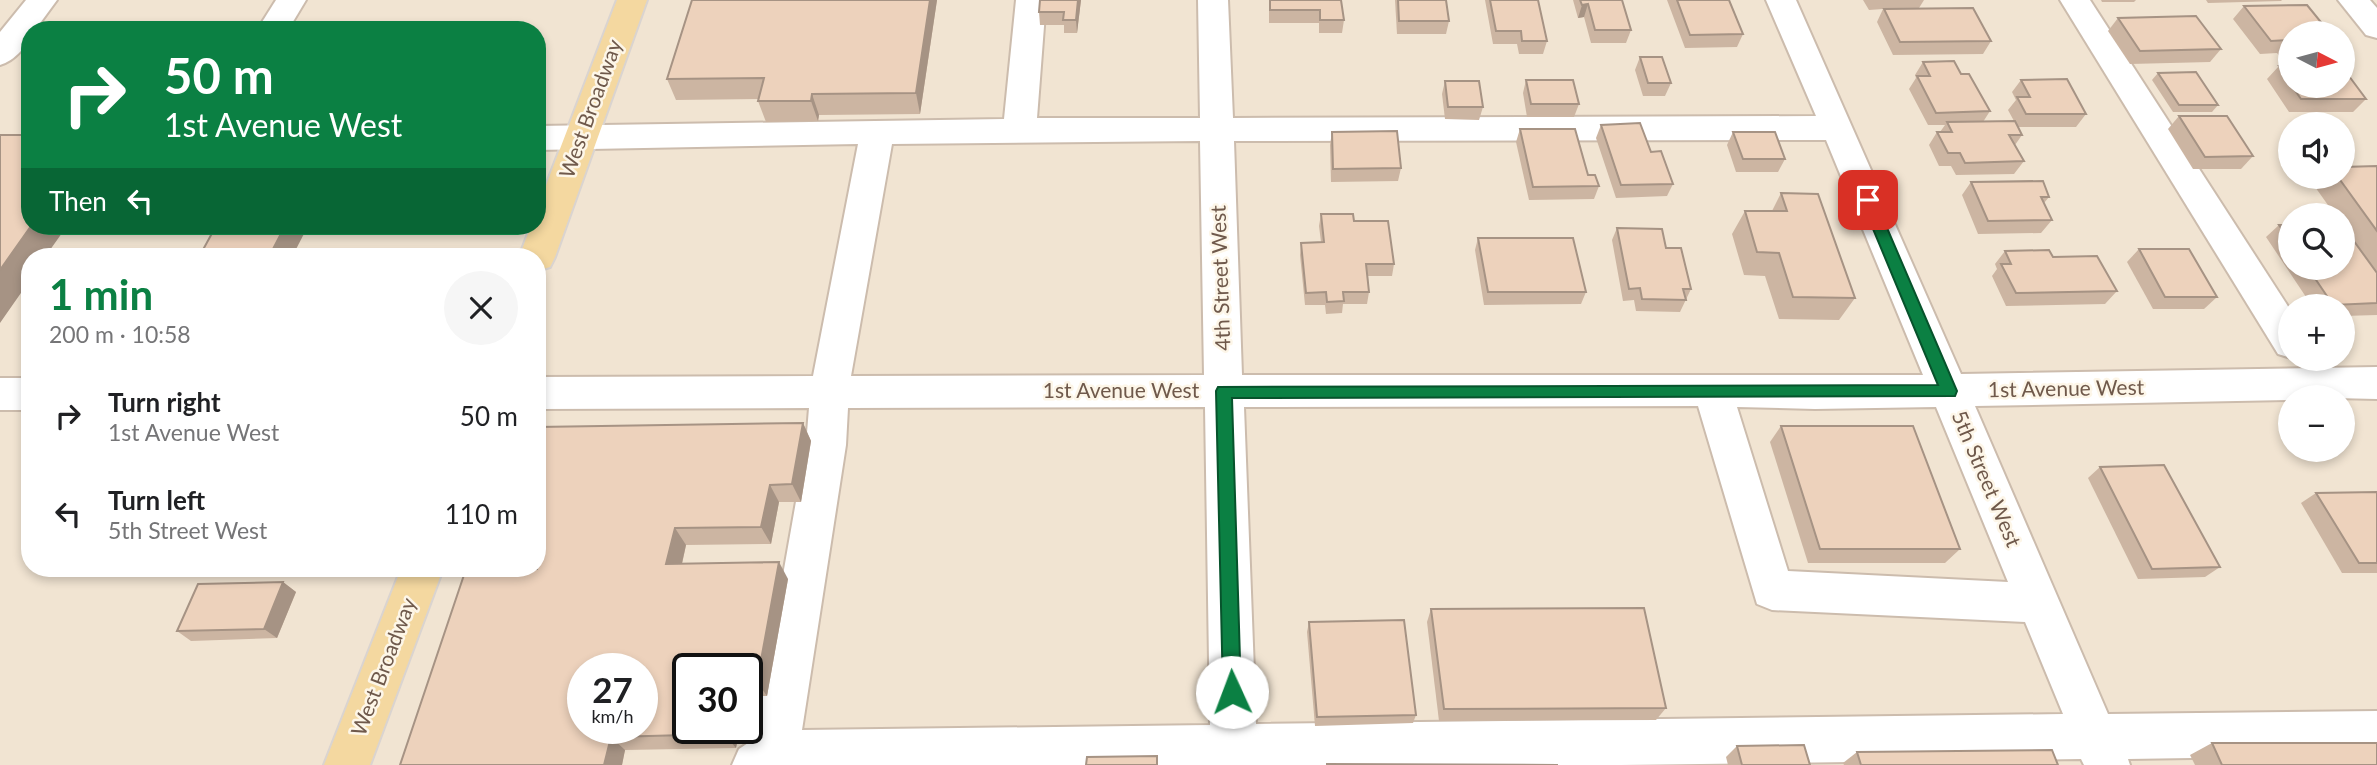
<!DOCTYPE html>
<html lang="en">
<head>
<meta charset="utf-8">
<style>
	body { margin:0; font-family:Lato,sans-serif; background:#f6f6f6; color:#202124; height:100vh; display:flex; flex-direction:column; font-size:26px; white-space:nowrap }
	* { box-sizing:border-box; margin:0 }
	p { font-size:23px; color:#757577 }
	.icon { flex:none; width:38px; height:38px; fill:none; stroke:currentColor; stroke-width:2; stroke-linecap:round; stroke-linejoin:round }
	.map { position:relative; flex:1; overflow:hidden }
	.drawer { position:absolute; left:21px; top:248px; width:525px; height:329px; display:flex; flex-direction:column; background:#fff; border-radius:28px; box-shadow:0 4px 10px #0003 }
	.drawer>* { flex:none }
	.guide { position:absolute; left:21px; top:21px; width:525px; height:214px; border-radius:28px; box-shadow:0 4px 10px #0003; background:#0b8043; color:#fff; overflow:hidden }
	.needle { width:46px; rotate:96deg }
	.fabs { position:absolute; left:2278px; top:21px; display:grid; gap:14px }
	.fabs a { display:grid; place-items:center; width:77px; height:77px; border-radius:50%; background:#fff; box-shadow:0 4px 10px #0003; font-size:35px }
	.speed { position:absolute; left:567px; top:653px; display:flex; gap:14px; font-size:35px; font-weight:700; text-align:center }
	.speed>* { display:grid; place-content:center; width:91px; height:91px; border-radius:50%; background:#fff; box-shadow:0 4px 10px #0003; line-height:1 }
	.speed small { font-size:18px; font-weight:400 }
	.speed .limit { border:4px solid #111; border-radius:10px; background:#fff; color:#111 }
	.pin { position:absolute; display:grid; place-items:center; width:60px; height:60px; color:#fff; margin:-30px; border-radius:14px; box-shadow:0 4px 10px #0006 }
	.me { position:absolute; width:77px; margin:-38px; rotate:358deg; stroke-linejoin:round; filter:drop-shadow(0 0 5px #0008) }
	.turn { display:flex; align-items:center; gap:24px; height:147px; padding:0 28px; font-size:32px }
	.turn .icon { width:91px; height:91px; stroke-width:2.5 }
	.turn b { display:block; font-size:49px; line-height:60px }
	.then { display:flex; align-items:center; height:66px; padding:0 28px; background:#0003; gap:14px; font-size:26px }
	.round { display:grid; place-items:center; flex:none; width:74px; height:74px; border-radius:37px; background:#f6f6f6 }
	.overview { display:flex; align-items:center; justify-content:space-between; height:119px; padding:0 28px }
	h1 { font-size:42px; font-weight:700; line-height:52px; color:#0b8043 }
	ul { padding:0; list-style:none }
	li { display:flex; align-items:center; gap:21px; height:98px; padding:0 28px }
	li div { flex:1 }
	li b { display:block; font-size:26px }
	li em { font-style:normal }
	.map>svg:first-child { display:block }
</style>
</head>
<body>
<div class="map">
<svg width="2377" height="765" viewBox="0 0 2377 765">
	<rect width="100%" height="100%" fill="#faf2e2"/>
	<path fill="#f1e4d2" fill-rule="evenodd" d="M0,0H2377V765H0ZM30,30H537V226H30ZM2291,33H2343V86H2291ZM2291,124H2343V177H2291ZM2291,215H2343V268H2291ZM30,257H537V569H30ZM2291,306H2343V359H2291ZM2291,397H2343V450H2291ZM583,668H642V728H583ZM688,668H747V728H688Z"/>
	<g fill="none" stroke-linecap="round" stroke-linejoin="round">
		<g stroke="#ccbcad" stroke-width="4">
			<g id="minor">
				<path d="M26,0H57L35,30H30C30,45 14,61 0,65V32Z"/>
				<path d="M276,0H306L288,30H257Z"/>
				<path d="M1016,0H1046L1037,118H1200L1198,0H1228L1233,118L1816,116L1766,0H1796L1961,374L2377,367V399L2291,397V400L1975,406L2108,714L2377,711V755L2128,759L2130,765H2084L2081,759L1621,765H732L739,749L754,739L806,445L809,408L537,409V377L813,376L858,144L537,150V126L1004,119ZM1826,140L1923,375H1242L1234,141ZM1200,141L1204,375L851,376L892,144ZM1698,406L1757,604L1772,610L2025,622L2063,714L1256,724L1244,407ZM1205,407L1210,725L802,730L846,445L848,408ZM1737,407L1815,409L1936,407L2008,582L1788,571Z"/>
				<path d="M2060,0H2090L2291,311V358L2278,354Z"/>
				<path d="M2338,0H2370L2377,8V38L2366,35Z"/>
				<rect x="0" y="378" width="30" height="32"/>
			</g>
		</g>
		<g stroke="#dad4d0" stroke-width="4">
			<g id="major">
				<path d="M617,0H647L555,257L550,267L537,271V257H519L531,226H537V209Z"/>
				<path d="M401,569H443L370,765H324Z"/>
			</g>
		</g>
		<use href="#minor" fill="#fff" fill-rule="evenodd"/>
		<use href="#major" fill="#f4d8a0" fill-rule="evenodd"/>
	</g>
	<g fill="#ccb5a2">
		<path d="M692,0H937L920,114L819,115L818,121L766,122L758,101L759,99L676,100L667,79Z"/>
		<path d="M1081,0L1077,33H1064V25H1040L1039,12Z"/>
		<path d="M1269,0H1341L1344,20L1342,33H1319V23H1269Z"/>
		<path d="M1395,0H1446L1449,21L1446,34H1397Z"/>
		<path d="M1485,0H1538L1547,41L1543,54H1519L1517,44H1493Z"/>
		<path d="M1573,0H1622L1631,30L1626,43H1591L1584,17L1578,18Z"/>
		<path d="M1667,0H1729L1743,34L1737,47L1685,48Z"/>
		<path d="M1863,0H1924L1919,8L1991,41L1983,54L1893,55L1877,22L1883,9L1869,10Z"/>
		<path d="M2101,0H2136L2134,2H2102Z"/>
		<path d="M2206,0H2282L2281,1L2208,3Z"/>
		<path d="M2244,6L2329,32L2328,33H2291V65H2287L2277,53L2260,54L2233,19Z"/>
		<path d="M2118,18L2221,49L2210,62L2130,64L2108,31Z"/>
		<path d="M1640,57L1671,83L1665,96H1643L1635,70Z"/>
		<path d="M1923,62L1961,74L1990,111L1983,122L2014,121L2008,110L2016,100L2012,92L2021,80L2086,114L2076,127H2018L2022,135L2015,145L2024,161L2014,174L1956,175L1951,166H1939L1929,145L1937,132H1940L1945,125H1928L1909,89L1916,78L1915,75Z"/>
		<path d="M2279,66H2291V86H2343L2366,99L2353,112H2289L2267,79Z"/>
		<path d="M2158,73L2218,105L2212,112H2173L2152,80Z"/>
		<path d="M1526,80L1579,104L1574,117H1527L1523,93Z"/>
		<path d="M1445,81L1483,107L1479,120L1445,119L1442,94Z"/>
		<path d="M2179,116L2253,156L2241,169H2193L2168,129Z"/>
		<path d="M1601,125L1651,152L1673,184L1667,196L1616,198L1596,138Z"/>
		<path d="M1520,129L1588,175L1599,186L1594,199L1529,200L1516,142Z"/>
		<path d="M1332,132L1401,168L1398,181L1331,182L1330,145Z"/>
		<path d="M1733,132L1785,159L1778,172H1736L1727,145Z"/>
		<path d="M2377,166V315L2343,316V306H2312L2266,237L2279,225H2291V268H2343V215H2335L2313,184L2321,177H2343Z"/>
		<path d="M1971,182L2049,197L2044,203L2052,220L2041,233L1978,234L1962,195Z"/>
		<path d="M1781,193L1855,298L1839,320L1779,319L1765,276L1744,275L1732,234L1745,211H1772Z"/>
		<path d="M1321,214L1354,221L1394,264L1392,276H1368L1369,292L1367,304H1343L1342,313L1326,314L1325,305H1305L1300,255L1301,243L1321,242L1319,226Z"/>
		<path d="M1617,228L1666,248L1691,289L1680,312L1636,311L1634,300L1623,301L1612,240Z"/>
		<path d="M1478,238L1586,292L1581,304L1484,305L1475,250Z"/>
		<path d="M2139,249L2217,297L2204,309H2153L2127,262Z"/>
		<path d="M2005,251L2053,257L2117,291L2105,304L2006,306L1992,276L1997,269L1995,264Z"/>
		<path d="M803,423L811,441L801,502H779L771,544L686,545L682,564L788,579L767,696H747V668L688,728H740L736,748L625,750L622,765H400L466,569Z"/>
		<path d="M1781,426L1960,549L1945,563H1808L1770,442Z"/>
		<path d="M2100,467L2220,567L2205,577L2138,579L2088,478Z"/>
		<path d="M2377,492V573H2342L2301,503L2316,493Z"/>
		<path d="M283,582L296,592L277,638L191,641L177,631Z"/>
		<path d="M1431,609L1666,708L1656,720L1439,721L1427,622Z"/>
		<path d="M1309,622L1416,715L1413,723L1315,726L1307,632Z"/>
		<path d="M2212,743L2377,765H2195L2190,755Z"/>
		<path d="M1737,746L1810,765H1728L1726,757Z"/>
		<path d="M1857,752L2058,765H1844L1843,763Z"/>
	</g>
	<g fill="#a69384">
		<path d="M930,0H937L920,114L916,93Z"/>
		<path d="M1078,0H1081L1077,33L1076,20Z"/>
		<path d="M1588,4L1584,17L1578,18L1582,5Z"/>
		<path d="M812,94L819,115L818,121L811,101Z"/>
		<path d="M31,226H67L45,257H30V280L0,323V270Z"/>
		<path d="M285,226H308L292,257L272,251Z"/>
		<path d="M303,250L309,257H300Z"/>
		<path d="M803,423L811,441L801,502L792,484Z"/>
		<path d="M770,485L779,502L771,544L761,527Z"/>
		<path d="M675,528L686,545L678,581L666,564Z"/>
		<path d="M779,562L788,579L767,696L757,682Z"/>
		<path d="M283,582L296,592L277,638L264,629Z"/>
		<path d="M726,728H740L736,748L724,734Z"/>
		<path d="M611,737L625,750L622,765H604Z"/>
	</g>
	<g fill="#edd2bc" stroke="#a69384" stroke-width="2" fill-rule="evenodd">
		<path d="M692,0H930L916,93L812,94L811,101H758L764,78L667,79Z"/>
		<path d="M1040,0H1078L1076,20H1063L1064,12H1039Z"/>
		<path d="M1270,0H1341L1344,20H1320V10H1270Z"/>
		<path d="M1398,0H1446L1449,21H1399Z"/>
		<path d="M1490,0H1538L1547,41H1522L1521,31H1496Z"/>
		<path d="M1580,0H1622L1631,30H1595L1588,4L1582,5Z"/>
		<path d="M1677,0H1729L1743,34L1690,35Z"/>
		<path d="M2307,5L2329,32L2291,33V43L2289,40L2271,41L2244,6Z"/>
		<path d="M1973,8L1991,41L1900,42L1884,9Z"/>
		<path d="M2196,16L2221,49L2140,51L2118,18Z"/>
		<path d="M1640,57H1662L1671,83H1648Z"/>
		<path d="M1954,61L1961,74H1969L1990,111L1936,113L1917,76H1930L1923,62Z"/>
		<path d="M2279,66H2291V84Z"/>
		<path d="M2343,68L2366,99H2301L2292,86H2343Z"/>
		<path d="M2196,72L2218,105H2179L2158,73Z"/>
		<path d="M2067,79L2086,114H2026L2017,97H2030L2021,80Z"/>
		<path d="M1526,80H1573L1579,104H1531Z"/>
		<path d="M1445,81H1479L1483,107H1448Z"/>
		<path d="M2179,116H2227L2253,156L2205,157Z"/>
		<path d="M2015,121L2022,135H2009L2024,161L1965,163L1960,153H1948L1937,132H1952L1947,122Z"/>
		<path d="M1640,123L1651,152L1661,151L1673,184L1621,185L1601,125Z"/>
		<path d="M1520,129H1575L1588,175H1595L1599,186L1533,187Z"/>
		<path d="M1397,131L1401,168L1333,169L1332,132Z"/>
		<path d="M1733,132H1775L1785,159H1743Z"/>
		<path d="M0,135H30V226H31L0,270Z"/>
		<path d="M2377,166V231L2338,177H2343V167Z"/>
		<path d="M2043,181L2049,197H2041L2052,220L1988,221L1971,182Z"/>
		<path d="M1781,193L1818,194L1855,298L1793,297L1779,253L1757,252L1745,211H1787Z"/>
		<path d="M1321,214H1353L1354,221H1388L1394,264H1366L1369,292H1343L1344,301L1327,302L1326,292L1306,293L1301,243L1324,242Z"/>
		<path d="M2279,225H2291V242Z"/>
		<path d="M216,226H285L272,251L303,250L300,257H199Z"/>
		<path d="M2343,226L2377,273V303L2333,305L2308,268H2343Z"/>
		<path d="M1617,228L1662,229L1666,248H1681L1691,289H1683L1686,300L1642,299L1640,288L1629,289Z"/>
		<path d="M1478,238H1573L1586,292H1488Z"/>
		<path d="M2139,249H2189L2217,297H2165Z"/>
		<path d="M2049,250L2053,257L2097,256L2117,291L2016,293L2001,264H2011L2005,251Z"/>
		<path d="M803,423L792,484L770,485L761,527L675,528L666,564L779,562L757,682H747V668H688V728H726L724,734L611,737L604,765H400L466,569H537V427ZM583,668H642V728H583Z"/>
		<path d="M1781,426H1913L1960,549H1820Z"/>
		<path d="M2164,465L2220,567L2152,569L2100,467Z"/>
		<path d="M2377,492V563H2359L2316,493Z"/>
		<path d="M283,582L264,629L177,631L198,584Z"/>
		<path d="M1644,608L1666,708L1444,709L1431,609Z"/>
		<path d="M1404,620L1416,715L1317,717L1309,622Z"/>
		<path d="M2212,743H2377V765H2222Z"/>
		<path d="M1804,745L1810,765H1742L1737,746Z"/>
		<path d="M2052,750L2058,765H1861L1857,752Z"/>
		<path d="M1157,756V765H1086L1087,757Z"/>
		<path d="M1327,764L1558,765H1327Z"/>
	</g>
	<path fill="#0b8043" stroke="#07532c" stroke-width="2" d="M1868,195L1875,200L1957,391L1955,396L1232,398L1241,692L1239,698L1232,701L1226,698L1223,692L1216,391L1218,387L1938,385L1861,200Z"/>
	<g text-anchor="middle" stroke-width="5" stroke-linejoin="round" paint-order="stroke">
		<g font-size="21" fill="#6f594b" stroke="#fdf6e8">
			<text transform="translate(591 109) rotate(-70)" y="7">West Broadway</text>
			<text transform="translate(1221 278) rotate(-92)" y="7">4th Street West</text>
			<text transform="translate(2066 389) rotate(-1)" y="7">1st Avenue West</text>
			<text x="1121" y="398">1st Avenue West</text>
			<text transform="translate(1986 479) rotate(67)" y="7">5th Street West</text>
			<text transform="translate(384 667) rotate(-69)" y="7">West Broadway</text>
		</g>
	</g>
</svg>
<div class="fabs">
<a><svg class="needle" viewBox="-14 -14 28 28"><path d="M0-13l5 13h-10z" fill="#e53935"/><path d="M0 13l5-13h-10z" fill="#757577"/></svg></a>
<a><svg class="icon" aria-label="sound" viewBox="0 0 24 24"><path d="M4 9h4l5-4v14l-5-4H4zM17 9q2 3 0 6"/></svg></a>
<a><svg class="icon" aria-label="search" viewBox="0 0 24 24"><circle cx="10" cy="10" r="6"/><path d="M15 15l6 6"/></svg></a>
<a>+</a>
<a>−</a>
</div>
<div class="speed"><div>27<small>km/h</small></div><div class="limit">30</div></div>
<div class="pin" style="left:1868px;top:200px;background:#d93025"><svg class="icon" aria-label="arrive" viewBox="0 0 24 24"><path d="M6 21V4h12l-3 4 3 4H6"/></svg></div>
<svg class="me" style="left:1232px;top:692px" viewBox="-20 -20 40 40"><circle r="19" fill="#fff"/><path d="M0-13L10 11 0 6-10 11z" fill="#0b8043"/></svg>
<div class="guide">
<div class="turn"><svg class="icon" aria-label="right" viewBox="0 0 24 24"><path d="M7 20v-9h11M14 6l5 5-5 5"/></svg><div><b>50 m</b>1st Avenue West</div></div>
<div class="then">Then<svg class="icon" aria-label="left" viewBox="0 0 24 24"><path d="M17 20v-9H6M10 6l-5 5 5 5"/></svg></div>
</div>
<section class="drawer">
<div class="overview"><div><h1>1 min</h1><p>200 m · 10:58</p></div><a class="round"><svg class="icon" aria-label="close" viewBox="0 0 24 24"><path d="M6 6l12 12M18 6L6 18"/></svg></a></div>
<ul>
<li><svg class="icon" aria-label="right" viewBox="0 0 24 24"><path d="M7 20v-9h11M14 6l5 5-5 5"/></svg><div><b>Turn right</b><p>1st Avenue West</p></div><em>50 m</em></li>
<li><svg class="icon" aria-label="left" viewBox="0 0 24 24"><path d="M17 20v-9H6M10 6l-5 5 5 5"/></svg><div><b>Turn left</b><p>5th Street West</p></div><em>110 m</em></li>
</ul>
</section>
</div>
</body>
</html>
